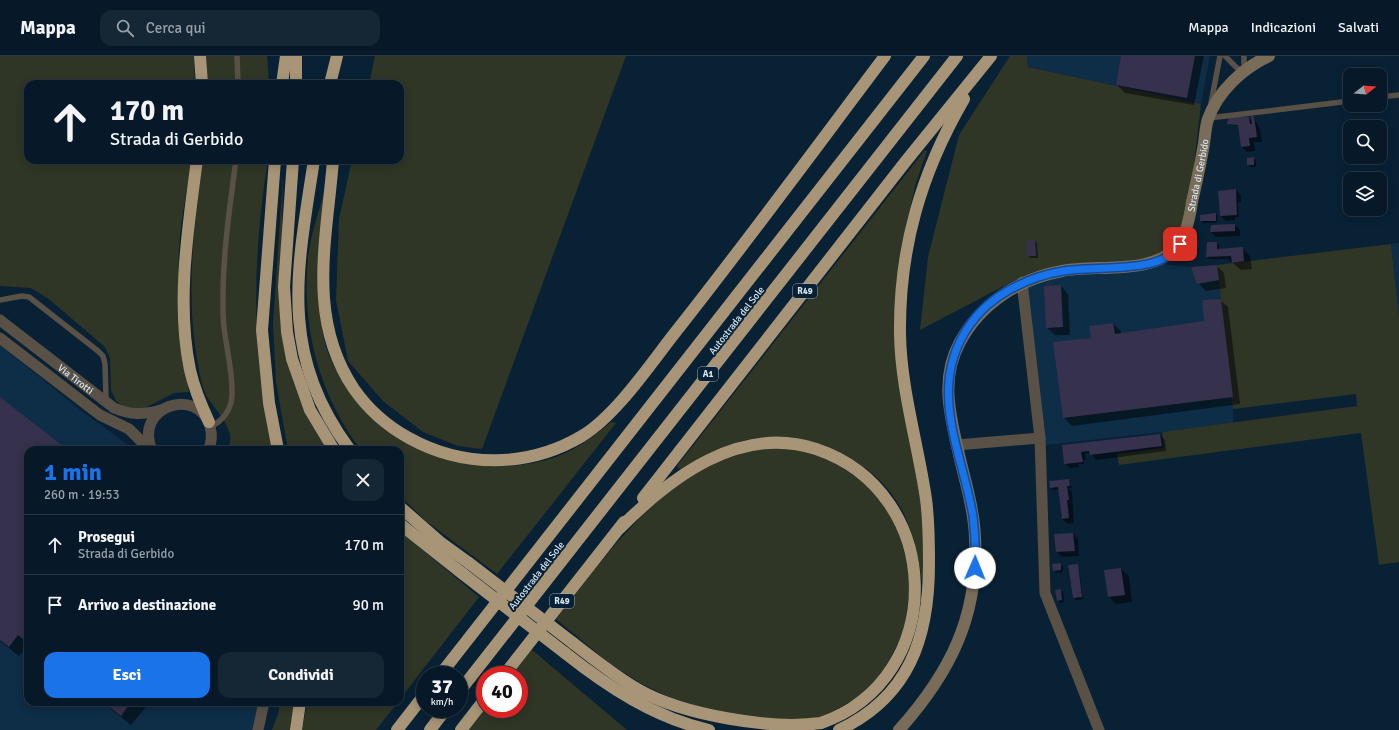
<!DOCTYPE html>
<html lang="it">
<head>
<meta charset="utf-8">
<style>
	body { margin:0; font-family:Signika,sans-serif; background:#152634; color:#f1f3f6; height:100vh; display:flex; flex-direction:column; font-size:15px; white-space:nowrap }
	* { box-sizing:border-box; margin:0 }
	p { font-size:13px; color:#98a0a8 }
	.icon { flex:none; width:22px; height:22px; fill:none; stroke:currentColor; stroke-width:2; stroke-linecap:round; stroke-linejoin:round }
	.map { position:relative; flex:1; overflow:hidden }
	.drawer { position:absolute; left:24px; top:390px; width:380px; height:260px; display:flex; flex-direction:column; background:#071928; border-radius:12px; box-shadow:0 2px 10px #0003,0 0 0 1px #283845 }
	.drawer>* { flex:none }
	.top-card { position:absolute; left:24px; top:24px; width:380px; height:84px; border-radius:12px; box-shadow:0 2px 10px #0003,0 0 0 1px #283845; background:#071928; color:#f1f3f6; overflow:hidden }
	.needle { width:26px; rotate:73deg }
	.tools { position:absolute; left:1343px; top:12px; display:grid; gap:8px }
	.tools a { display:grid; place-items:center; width:44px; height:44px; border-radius:8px; background:#071928; box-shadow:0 2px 10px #0003,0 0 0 1px #283845; font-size:20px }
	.speed { position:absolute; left:416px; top:610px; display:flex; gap:8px; font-size:20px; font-weight:700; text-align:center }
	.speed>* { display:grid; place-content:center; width:52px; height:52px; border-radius:50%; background:#071928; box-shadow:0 2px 10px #0003,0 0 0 1px #283845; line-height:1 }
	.speed small { font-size:10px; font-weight:400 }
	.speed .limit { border:6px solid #d22; background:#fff; color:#111 }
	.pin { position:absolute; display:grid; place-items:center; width:34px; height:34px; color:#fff; margin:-17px; border-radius:8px; box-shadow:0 2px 6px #0006 }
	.me { position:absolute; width:44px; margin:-22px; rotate:1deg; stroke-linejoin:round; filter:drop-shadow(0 0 3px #0008) }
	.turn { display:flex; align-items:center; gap:14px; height:84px; padding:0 20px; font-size:18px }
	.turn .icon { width:52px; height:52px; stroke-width:2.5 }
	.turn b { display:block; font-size:28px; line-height:34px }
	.round { display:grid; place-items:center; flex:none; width:42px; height:42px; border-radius:12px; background:#152634 }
	.head { display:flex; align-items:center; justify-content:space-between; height:68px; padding:0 20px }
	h1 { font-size:24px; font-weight:800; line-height:30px; color:#1a73e8 }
	.cta { display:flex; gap:8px; margin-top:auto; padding:8px 20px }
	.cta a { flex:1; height:46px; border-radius:12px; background:#1a73e8; color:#fff; font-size:16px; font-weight:800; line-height:46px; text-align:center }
	.cta a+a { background:#152634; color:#f1f3f6 }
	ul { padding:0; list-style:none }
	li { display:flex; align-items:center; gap:12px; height:60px; padding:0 20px; border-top:1px solid #283845 }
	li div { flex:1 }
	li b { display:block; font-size:15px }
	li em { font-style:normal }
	header { display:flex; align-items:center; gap:24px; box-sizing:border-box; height:56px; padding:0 20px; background:#071928; border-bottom:1px solid #283845 }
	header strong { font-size:19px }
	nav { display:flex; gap:22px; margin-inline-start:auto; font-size:14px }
	.search { width:280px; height:36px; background:#152634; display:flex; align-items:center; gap:10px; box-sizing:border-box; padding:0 14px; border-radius:12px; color:#98a0a8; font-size:15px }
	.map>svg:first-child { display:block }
</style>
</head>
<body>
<header>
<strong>Mappa</strong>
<div class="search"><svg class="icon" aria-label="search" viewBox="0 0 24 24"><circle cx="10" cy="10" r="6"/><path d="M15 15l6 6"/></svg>Cerca qui</div>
<nav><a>Mappa</a><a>Indicazioni</a><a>Salvati</a></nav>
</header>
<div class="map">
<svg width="1399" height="674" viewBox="0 0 1399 674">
	<rect width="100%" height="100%" fill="#092135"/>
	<g fill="#0e2d46">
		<path d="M1027,0H1210L1201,48L1028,11Z"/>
		<path d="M1399,187V261L1391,188Z"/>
		<path d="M1150,207L1191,211L1217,209L1233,353V368L1046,389L1019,222Z"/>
		<path d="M0,289L83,356L135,394H28V646H262L255,674H0Z"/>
	</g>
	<g fill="#2f3626">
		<path d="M0,0H194L195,28H28V104H192C187,133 181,163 179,192C177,240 179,290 189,336L174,337L145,352L136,353L123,350L116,345L111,334L110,302L105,291L50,244L31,232L0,230Z"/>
		<path d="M206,0H267L269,28H207Z"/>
		<path d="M375,0H626L482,393L458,390L423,376L383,345L348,305L336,244L339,163L352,104H400V28H369Z"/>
		<path d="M1010,0H1027L1028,11L1201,48L1187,169L1170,198L1019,222L920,274L928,201L959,79Z"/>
		<path d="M925,94L927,95L916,127L904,177L896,257L923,452L925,516L922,526C919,501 914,478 903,456C877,403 803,370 746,384C722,390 701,403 680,414L677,410Z"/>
		<path d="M203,104H268C252,201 251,298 273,394H229C229,389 231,383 230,379C227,362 210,350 204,334C201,326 199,316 198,308C185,239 194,172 203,104Z"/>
		<path d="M283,121L280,268L286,301L294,327L304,353L327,394H288L276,326L273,267Z"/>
		<path d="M325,133C323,182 313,238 325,286C329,305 340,322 351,337C396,398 473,423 546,404C571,398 592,382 611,366L616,367L497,518L426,465L400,440V394H361C319,339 301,270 308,201C311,178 319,155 325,133Z"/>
		<path d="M1391,188L1399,261V506L1379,509L1361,377L1119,409L1117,398L1164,392L1162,376L1357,350L1356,338L1233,353L1217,209Z"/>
		<path d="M785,391L832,404L874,434L897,470L911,521L905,572L887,610L876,624L858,641L825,660L801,667L753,665L673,643L642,628L609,607L556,563C601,506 642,446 707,411C723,403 742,395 761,392C768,391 777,391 785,391Z"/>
		<path d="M400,475L479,541L400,643Z"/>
		<path d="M531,593L627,674H466L485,650V653H519V619H510Z"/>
		<path d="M279,646H294L291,674H272L279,655Z"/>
		<path d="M307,646H398L376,674H302Z"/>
	</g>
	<g fill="#0007">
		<path d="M1122,0H1204L1194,49L1125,37L1117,29Z"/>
		<path d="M1254,61L1260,73L1262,86H1254L1255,95L1247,96L1242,91L1240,70L1230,69L1228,67L1249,62L1253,66Z"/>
		<path d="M1253,102L1256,104V111H1251L1248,109V103Z"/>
		<path d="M1236,134L1241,139V146H1238L1239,161H1235V164L1226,165L1221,160L1220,136Z"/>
		<path d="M1216,158L1218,160L1217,167H1204L1201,165Z"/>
		<path d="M1235,169L1240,174V180L1216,181L1211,176Z"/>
		<path d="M1028,185H1035L1037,187L1038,202H1031L1028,200Z"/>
		<path d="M1208,187H1216L1219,189V194L1242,192L1250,200L1252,213L1241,214L1228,203H1210L1207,201Z"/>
		<path d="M1217,210L1224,217L1226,232L1206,235L1198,227Z"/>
		<path d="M1061,230L1068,238L1070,279H1055L1047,272Z"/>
		<path d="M1220,244L1228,251L1240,348L1072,370L1064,362L1055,287L1092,282L1113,268L1121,275V279L1205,266Z"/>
		<path d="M0,342L66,394H28V590L19,600L0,585Z"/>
		<path d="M1160,379L1165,384L1166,395L1096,404L1091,397H1085L1086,404H1084V408H1078L1079,411L1070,412L1065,407L1063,390Z"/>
		<path d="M1069,424L1072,432H1068L1072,436L1074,467L1068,468L1062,463L1059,433L1053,434L1051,432Z"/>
		<path d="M1073,478L1078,483L1079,500L1062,501L1057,496Z"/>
		<path d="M1060,508L1063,510V516L1056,517L1054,514Z"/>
		<path d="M1077,509L1079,512L1083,543L1076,544L1074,542L1069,510Z"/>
		<path d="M1121,513L1129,520L1132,546L1116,548L1108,540Z"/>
		<path d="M1060,534L1063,536L1064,546L1061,547L1058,544Z"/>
		<path d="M102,646H150L131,669Z"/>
	</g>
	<g fill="#36314c">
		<path d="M1121,0H1195L1187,42L1116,29Z"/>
		<path d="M1229,60L1249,61L1250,68H1252L1251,60H1254L1257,81L1249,82L1250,90L1241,91L1238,69L1227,68Z"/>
		<path d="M1254,101V109H1247V102Z"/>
		<path d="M1236,133L1237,159L1220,160L1218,135Z"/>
		<path d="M1216,157V165H1200V159Z"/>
		<path d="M1235,168V175L1210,176L1211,169Z"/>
		<path d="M1027,184H1035L1036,200H1027Z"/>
		<path d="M1207,186H1217V193L1243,191L1244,205L1232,207L1231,200L1206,201Z"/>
		<path d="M1217,209L1219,224L1197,228L1191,211Z"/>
		<path d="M1061,229L1063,271L1046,272L1044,230Z"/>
		<path d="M1221,243L1233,341L1063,362L1053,286L1091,282L1089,270L1113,267L1115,278L1204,265L1202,244Z"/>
		<path d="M0,341L68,394H28V587L18,579L9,591L0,584Z"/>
		<path d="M1160,378L1162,390L1090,399L1089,395L1081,396L1083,406L1064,408L1062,389Z"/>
		<path d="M1069,423L1070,430H1067L1069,444H1067L1069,462L1062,463L1058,431L1050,432L1049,425Z"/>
		<path d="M1073,477L1075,495L1056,496L1054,478Z"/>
		<path d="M1061,507V514L1053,515L1052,508Z"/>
		<path d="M1078,508L1082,541L1073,542L1068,509Z"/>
		<path d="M1121,512L1125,539L1108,541L1104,514Z"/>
		<path d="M1061,533L1062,544L1057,545L1055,534Z"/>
		<path d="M103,646H131L121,660Z"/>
	</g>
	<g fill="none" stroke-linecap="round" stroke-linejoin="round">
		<g stroke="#595145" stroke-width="5.5">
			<path d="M237,0L238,28"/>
			<path d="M1225,0L1237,12L1244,15V0"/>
			<path d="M1380,41L1399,39"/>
			<path d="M1211,47L1220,0"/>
			<path d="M1209,62L1350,45"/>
			<path d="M0,244L22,240L29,241L98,295L103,300L105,308L106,341L108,346"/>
			<path d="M210,371C223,365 232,353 232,338C233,310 223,283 223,256C222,205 229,155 236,104"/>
		</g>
		<g stroke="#595145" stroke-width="11">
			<path d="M1022,226L1040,382L1045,537L1099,674"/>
			<path id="s1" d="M0,264L114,352C131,359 143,359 161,354"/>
			<path d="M0,282L100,359L129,373L150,394"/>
			<path d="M957,389L1040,382"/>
			<path d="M152,394C133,351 197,329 210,370C212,378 212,387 208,394"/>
			<path d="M258,674L264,646"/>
		</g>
		<path stroke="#796c59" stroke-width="12" id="s2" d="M899,674C950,617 979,560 975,481C974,455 966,428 960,403C951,363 939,324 960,286C981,247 1019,223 1062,215C1096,208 1157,220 1179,188C1187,176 1190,160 1192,146C1196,128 1200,111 1203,93C1205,84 1205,72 1208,63C1218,35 1243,12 1269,0"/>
		<g stroke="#a89577" stroke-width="12">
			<path d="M200,0L202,28"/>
			<path d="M282,28L286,0"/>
			<path d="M296,28V0"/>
			<path d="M330,28L337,0"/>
			<path d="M197,104C188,172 176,247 190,314C194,332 201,349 209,366"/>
			<path d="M275,104L262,274L269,347L278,394"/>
			<path d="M293,104L284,231L287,276L292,303L310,354L334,394"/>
			<path d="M314,104C297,214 278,297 350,394"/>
			<path d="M333,104C327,183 306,262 354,333C368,353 387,370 409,382C463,412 528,412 582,380C616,359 649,310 674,278C746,187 815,93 885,0"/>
			<path d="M643,442L906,105L991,0"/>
			<path d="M400,451L440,486L469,507"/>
			<path d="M400,468L463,518"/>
			<path d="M573,587C595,604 616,621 639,634C683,659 772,674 821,667C949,622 945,436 816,393C740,368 671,421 620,472"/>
			<path d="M565,597C608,631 655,662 709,674"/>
			<path d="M440,619L924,0"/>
			<path d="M504,619L624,466"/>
			<path d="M459,636L957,0"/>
			<path d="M296,674L300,646"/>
			<path d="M397,674L425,638"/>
			<path d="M430,674L446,653"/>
			<path d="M461,674L485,643"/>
			<path d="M839,674C909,641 929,582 929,508C929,486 929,465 926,443C918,388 901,334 900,278C899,192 921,117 964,43"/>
		</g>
		<g stroke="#a89577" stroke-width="12">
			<path d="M469,507L573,587"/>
			<path d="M463,518L565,597"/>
		</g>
	</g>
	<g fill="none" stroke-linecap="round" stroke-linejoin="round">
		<g stroke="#114b97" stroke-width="10">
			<path id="route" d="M975,512C976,494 975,477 973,460C962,395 926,332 969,270C989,240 1027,221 1063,215C1090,210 1148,216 1169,199C1173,196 1176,191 1180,188"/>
		</g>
		<use href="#route" stroke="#1a73e8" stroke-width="7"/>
	</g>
	<g text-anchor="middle" stroke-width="4" stroke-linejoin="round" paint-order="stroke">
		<g fill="#092135" stroke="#99abba" stroke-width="1">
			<rect x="793" y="228" width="24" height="14" rx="3"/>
			<rect x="698" y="311" width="20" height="14" rx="3"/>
			<rect x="550" y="538" width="24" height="14" rx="3"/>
		</g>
		<g font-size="9" font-weight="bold" fill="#d7e6f3">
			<text x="805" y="238">R49</text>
			<text x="708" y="321">A1</text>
			<text x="562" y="548">R49</text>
		</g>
		<g font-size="10" fill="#d7e6f3" stroke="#092135">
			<text dy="4" stroke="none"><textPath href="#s2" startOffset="737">Strada di Gerbido</textPath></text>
			<text transform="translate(736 264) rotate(-52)" y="4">Autostrada del Sole</text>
			<text dy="4" stroke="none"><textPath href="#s1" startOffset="96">Via Tirotti</textPath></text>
			<text transform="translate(536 519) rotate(-52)" y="4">Autostrada del Sole</text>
		</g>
	</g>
</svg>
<div class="tools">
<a><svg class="needle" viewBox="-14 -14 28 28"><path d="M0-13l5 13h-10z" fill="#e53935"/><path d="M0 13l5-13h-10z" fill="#98a0a8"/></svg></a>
<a><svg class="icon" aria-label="search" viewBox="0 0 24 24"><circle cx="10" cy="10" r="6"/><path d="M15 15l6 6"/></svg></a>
<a><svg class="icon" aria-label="layers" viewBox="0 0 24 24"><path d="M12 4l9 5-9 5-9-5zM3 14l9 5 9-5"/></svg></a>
</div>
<div class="speed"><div>37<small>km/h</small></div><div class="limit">40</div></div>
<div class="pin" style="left:1180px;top:188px;background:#d93025"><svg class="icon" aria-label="arrive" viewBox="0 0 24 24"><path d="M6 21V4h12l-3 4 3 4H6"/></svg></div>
<svg class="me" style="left:975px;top:512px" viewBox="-20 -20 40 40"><circle r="19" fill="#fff"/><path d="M0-13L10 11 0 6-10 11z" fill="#1a73e8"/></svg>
<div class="top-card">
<div class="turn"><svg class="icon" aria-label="ahead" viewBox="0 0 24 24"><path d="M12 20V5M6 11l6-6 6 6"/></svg><div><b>170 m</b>Strada di Gerbido</div></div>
</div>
<section class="drawer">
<div class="head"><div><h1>1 min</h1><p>260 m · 19:53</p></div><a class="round"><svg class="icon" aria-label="close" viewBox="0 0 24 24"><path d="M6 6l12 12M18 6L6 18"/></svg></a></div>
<ul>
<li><svg class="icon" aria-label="ahead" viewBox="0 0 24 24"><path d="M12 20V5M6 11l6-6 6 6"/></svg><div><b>Prosegui</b><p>Strada di Gerbido</p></div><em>170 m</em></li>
<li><svg class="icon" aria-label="arrive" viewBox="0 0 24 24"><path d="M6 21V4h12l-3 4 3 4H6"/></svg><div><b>Arrivo a destinazione</b></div><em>90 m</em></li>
</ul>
<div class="cta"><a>Esci</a><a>Condividi</a></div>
</section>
</div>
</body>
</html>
